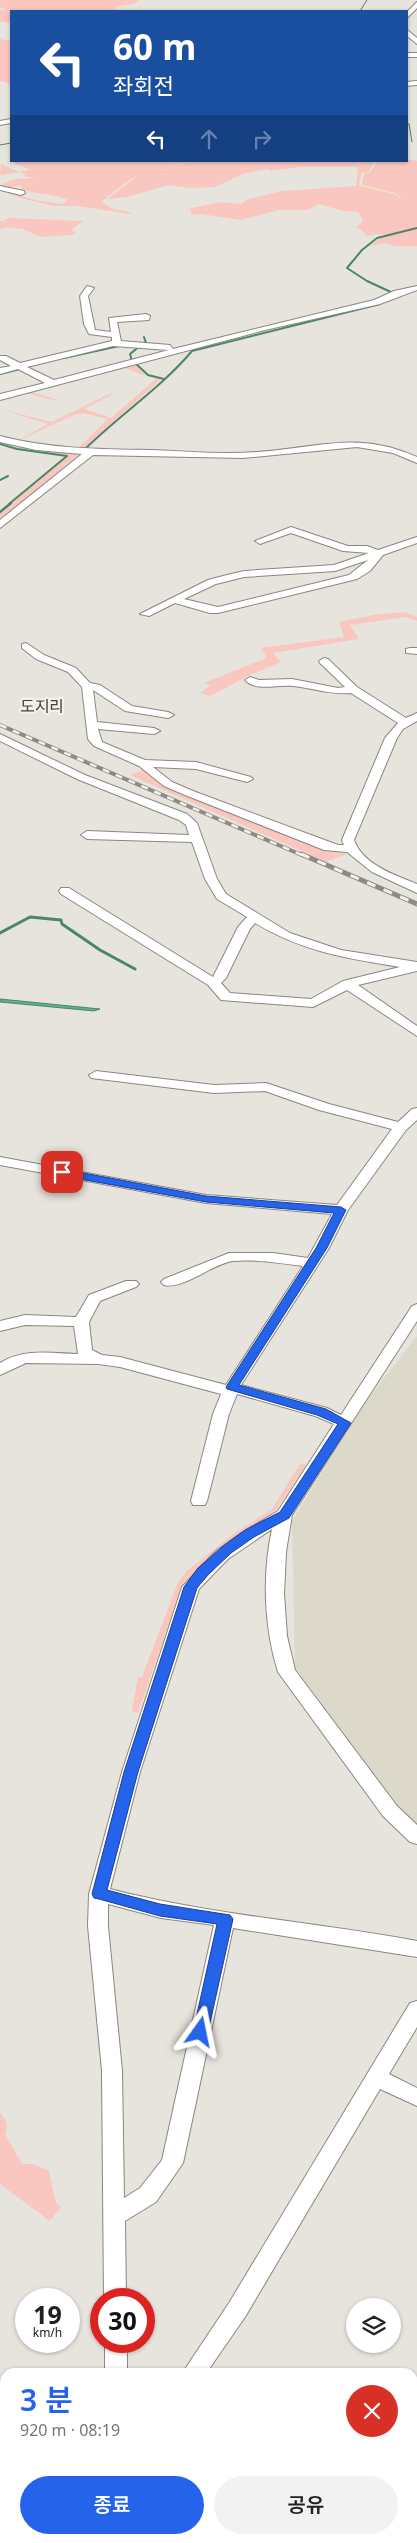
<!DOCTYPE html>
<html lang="ko">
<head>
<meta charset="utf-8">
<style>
	body { margin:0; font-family:"Noto Sans","Noto Sans KR",sans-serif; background:#f2f2f2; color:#202124; height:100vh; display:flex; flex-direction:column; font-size:19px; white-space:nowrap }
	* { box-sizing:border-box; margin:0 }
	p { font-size:16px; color:#757577 }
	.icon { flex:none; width:28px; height:28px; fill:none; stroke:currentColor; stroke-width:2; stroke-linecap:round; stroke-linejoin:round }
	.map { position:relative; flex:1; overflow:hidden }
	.drawer { position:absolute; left:0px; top:2368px; width:418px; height:176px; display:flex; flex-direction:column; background:#fff; border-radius:15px 15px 0 0; box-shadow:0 1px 4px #0004 }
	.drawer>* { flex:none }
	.hud { position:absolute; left:10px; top:10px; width:398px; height:152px; border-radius:0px; box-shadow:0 1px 4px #0004; background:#1a4fa0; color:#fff; overflow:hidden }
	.tools { position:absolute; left:346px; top:2298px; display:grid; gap:10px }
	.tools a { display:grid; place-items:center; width:55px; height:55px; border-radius:50%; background:#fff; box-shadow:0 1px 4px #0004; font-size:25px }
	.speed { position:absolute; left:15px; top:2288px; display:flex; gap:10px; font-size:25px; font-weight:700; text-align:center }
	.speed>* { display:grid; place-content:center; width:65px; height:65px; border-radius:50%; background:#fff; box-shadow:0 1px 4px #0004; line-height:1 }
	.speed small { font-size:12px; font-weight:400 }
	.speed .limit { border:8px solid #d22; background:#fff; color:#111 }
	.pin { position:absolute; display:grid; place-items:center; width:42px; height:42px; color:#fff; margin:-21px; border-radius:10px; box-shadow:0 2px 8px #0006 }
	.me { position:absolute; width:55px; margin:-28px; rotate:12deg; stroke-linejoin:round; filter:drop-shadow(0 0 4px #0008) }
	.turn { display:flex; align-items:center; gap:18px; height:105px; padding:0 20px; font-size:22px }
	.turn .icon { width:65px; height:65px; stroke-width:2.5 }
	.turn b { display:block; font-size:35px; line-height:42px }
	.lanes { display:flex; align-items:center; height:48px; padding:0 20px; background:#0003; justify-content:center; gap:25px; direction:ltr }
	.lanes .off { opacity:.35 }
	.round { display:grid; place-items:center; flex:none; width:52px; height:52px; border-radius:26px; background:#f2f2f2 }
	.headline { display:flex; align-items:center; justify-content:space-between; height:85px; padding:0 20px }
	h1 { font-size:30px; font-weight:600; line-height:38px; color:#2563eb }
	.cta { display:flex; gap:10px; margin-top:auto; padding:10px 20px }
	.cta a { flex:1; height:58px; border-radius:30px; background:#2563eb; color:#fff; font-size:20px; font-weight:600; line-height:58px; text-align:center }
	.cta a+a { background:#f2f2f2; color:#202124 }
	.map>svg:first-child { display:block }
</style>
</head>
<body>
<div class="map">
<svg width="417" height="2543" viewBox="0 0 417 2543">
	<rect width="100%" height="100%" fill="#e6e4dc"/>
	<path fill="#ddd9ca" d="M417,1336V1831L406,1822L295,1667L292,1521L361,1408Z"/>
	<g fill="#fac6c0">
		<path d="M0,0H139L133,4L115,7L117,11H11V23L0,21V11L6,9L0,7Z"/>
		<path d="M0,39L11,41V84L0,81Z"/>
		<path d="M406,159L417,161V201L406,200L417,201V228L415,229H417V246H395L385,243L370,246L381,237L391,235L377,234L363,237L367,235L357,227L363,220L358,212L343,211L319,204L308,210H279L240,220L201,214L191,215V210L187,209L221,202L240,204L247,201L245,200L282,191L356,186L358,167H299L269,171V169L245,173L215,187L190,188L169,185L127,197L108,199L138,175C124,182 114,193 101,202L111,208L131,213L129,214L72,205L73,206H53L17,197L1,190L35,200L63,204L68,200C53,193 37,195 22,189L21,185L8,188L0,185L15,179L37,178L23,176L26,174L19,172L0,175L1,164L19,172L30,170L14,163L19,161H189L147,173L192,161H375L368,172L361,173L359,186L394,194L405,200L395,193L362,185L364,174L370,172L378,161H406Z"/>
		<path d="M9,218L83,221L71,230L76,233L72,235L40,237L23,229L6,227L0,230V221L6,222L4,220Z"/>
		<path d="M132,363L146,375L161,379L82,451L77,449L108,419L83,413L74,415L15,442L48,424L0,409L52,422L111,393L113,394L84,409L111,418L156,379L124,368L32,392L58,400L56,401L26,393L0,400V398Z"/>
		<path d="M0,441L38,450L80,453L11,512L0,518V513L68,455L26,450L0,443Z"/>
		<path d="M404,612L417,617V621L405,617L350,625L359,639L273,653L281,662L252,674L210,696L200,693L210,686L204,683L267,658L261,648L344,637L339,622L373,615Z"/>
		<path d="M146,769L168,788L314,846L347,854L326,862L130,775Z"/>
		<path d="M300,1464L306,1465L276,1510L232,1539L183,1583L138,1713L132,1711L138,1677H142L178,1582L187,1571L232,1535L272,1509Z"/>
		<path d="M0,2113C7,2121 9,2124 5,2134L22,2164H33L49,2171L56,2203L61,2207L50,2221L0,2184Z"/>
		<path d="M234,2539H383L380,2543H238Z"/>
	</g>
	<path fill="#5db28c" stroke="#4b866b" d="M0,999L100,1009L94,1011L0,1002Z"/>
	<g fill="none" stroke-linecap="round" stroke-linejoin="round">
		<g stroke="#4b866b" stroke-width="1">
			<path d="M360,11L367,0"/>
			<path d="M406,123L409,124L412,142"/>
			<path d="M0,145L11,143"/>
		</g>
		<g stroke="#4b866b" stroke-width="2">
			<path d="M393,293L367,281L347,268L362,250L377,238L417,228"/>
			<path d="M143,344L146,343L144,337"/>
			<path d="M64,358L119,346"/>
			<path d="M132,361L130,354L140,346"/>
			<path d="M135,363L148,375L164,379"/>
			<path d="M0,374L20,369"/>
			<path d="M0,444L17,449L67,456L9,504"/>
			<path d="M84,450C118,416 161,388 192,351L380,304"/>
			<path d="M0,480L8,476"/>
		</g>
		<path stroke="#4b866b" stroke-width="2.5" d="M0,512L11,503"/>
		<path stroke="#4b866b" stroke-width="3" d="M0,933L30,917L61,920L62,924L100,950L135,969"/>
		<g stroke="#89877f" stroke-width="2">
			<g id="minor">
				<path d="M417,2V8L406,19V13Z"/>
				<path d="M406,29L417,38V44L406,35Z"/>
				<rect x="406" y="53" width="11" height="4"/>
				<path d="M417,81V85L406,86V82Z"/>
				<path d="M11,119V123L0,125V121Z"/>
				<path d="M0,186L24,191L25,193L21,195L0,190Z"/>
				<path d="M87,286L94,288L88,296L95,330L111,332L109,318L146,314L150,316L149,320L117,322L121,341L170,345L173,349L374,300L394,291L417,286V290L380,304L265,330L0,400V394L45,383L18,369L0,374V368L11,366L0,360V356H6L20,363L112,341V337L89,334L84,324L80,296ZM113,346L169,350L54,380L27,367Z"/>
				<path d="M0,436C50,449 99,449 151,450C186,451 222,455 257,452C318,448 357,430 417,457V463L393,453L357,447L243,458L93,455L0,528V520L82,454L36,450L0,442Z"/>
				<path d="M291,527L348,546H367L378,550L417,537V543L383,555L370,571L357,579L218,613H210L175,603L149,616L140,614L208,580L223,576L244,571L334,565L369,553L343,551L291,533L260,544L255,541ZM368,560L349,575L218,607L184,599L216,584L244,577L335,571Z"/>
				<path d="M26,643L44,655L76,668L90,683L100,685L132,706L168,712L174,715L168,718L125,711L93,690L97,722L154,728L160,731L154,734L98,729L102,742L145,760L196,762L251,777L253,779L247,782L196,769L153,767L172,782L193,791L338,845H344L342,840L385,738L398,723L351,693C331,695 313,688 293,686C278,684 256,692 245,680L250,677L259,680L292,679L338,688L345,687L320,663L319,661L324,658L328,659L357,687L406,718L417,713V721L403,729L397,738L354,840C363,865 395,875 417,884V893L372,872L347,852L324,850L185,795L164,786L139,766L94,746L88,739L82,687L68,672L36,659L22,648V644Z"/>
				<path d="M410,648H417V654L406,653V649Z"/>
				<path d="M0,734L85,775L187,814L197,823L217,879L226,894L290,933L341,950L417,962V971L358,985L417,1026V1036L347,990L313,1007L221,1000L208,985L61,894L59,891L61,888H69L213,977L238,927L247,917L217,899L205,879L192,842L87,839L81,835L87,831L189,835L186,825L179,820L77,779L0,741ZM255,923C303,952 346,958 400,967L343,981L311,999L230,993L221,983L226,978L250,929Z"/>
				<path d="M96,1071L214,1085L266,1083L329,1104L398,1122L412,1109L417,1108V1120L406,1130L348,1210L329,1248L241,1385L327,1408L341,1415L412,1306L417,1304V1321L292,1515L286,1552L284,1594L287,1636L295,1670L397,1806L417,1825V1844L410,1842L383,1816L278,1672C264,1627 262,1575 272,1529L228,1559L199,1589L140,1772L110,1889C210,1915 315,1922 417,1941V1957L233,1928L183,2163L156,2202L125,2221L126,2299H104L102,2071L88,1926L89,1894L122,1772L182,1587L216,1551L240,1534L278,1511L334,1424L315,1416L237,1394L229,1414L207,1501L205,1505H193L191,1501L213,1414L221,1394L120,1367L98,1364L26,1363L0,1375V1363C23,1348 52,1353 78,1354L74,1326L25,1325L0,1331V1321L25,1315L76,1317L89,1295L126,1281H136L139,1284L136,1287L100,1301L89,1322L92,1350L102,1355L120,1357L226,1385L303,1266C280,1263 256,1259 233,1261C212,1264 183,1290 164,1285L161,1282L164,1279L229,1253H273L308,1258L332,1214L206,1203L0,1165V1157L206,1195L337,1205L392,1129L319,1110L265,1091L214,1093L91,1078L89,1075ZM108,1904L161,1918L214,1925L162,2160L140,2188L124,2198L122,2071L108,1926Z"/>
				<path d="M417,2001V2027L389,2074L417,2088V2106L380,2089L245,2317L207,2372H183L229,2303L410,2003Z"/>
				<rect x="105" y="2341" width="22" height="31"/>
				<path d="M65,2539H90L88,2543H63Z"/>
			</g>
		</g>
		<use href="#minor" fill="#fff" fill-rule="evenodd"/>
		<g stroke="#8c8b85" stroke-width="4">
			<path id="rail-far1" d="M0,725L304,856"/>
		</g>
		<g stroke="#8c8b85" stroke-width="5">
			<path id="rail" d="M301,854L417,904"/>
		</g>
		<use href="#rail-far1" stroke="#f4f1e9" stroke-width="2.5" stroke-dasharray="7" stroke-linecap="butt"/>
		<use href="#rail" stroke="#f4f1e9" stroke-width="3" stroke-dasharray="9" stroke-linecap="butt"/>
	</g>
	<path fill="#2563eb" stroke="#184099" d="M62,1169L206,1196L341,1207L346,1210L327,1248L239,1385L326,1409L351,1423L289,1518L254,1537L231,1553L208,1575L197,1588L138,1772L107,1890L160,1904L230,1915L233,1919L208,2032L206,2036L200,2038L195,2036L193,2032L217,1924L160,1916L99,1899L94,1898L92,1894L124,1772L184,1587L198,1568L222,1547L245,1530L280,1512L338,1424L317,1415L227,1389L226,1387L316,1248L334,1213L206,1202L58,1175L56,1172Z"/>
	<g text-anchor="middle" stroke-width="4.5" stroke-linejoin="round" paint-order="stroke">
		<g font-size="16" fill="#414039" stroke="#f4f1e9">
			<text x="42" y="712">도지리</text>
		</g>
	</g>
</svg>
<div class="tools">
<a><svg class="icon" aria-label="layers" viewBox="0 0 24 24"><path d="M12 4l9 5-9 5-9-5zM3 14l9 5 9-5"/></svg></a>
</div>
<div class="speed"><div>19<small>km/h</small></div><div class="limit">30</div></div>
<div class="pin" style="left:62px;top:1172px;background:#d93025"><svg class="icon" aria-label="arrive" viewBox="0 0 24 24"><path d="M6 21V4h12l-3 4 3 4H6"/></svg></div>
<svg class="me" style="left:200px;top:2032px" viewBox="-20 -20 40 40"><path d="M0-17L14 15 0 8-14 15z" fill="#2563eb" stroke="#fff" stroke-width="4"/></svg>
<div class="hud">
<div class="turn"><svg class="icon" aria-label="left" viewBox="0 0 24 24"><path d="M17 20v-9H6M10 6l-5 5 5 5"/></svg><div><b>60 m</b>좌회전</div></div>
<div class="lanes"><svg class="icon" aria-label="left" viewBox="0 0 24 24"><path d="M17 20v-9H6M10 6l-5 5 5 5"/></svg><svg class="icon off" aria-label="ahead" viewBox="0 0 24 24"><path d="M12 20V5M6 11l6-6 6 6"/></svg><svg class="icon off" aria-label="right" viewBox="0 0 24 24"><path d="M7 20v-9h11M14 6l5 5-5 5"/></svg></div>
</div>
<section class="drawer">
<div class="headline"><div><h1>3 분</h1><p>920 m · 08:19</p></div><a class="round" style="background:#d93025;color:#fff"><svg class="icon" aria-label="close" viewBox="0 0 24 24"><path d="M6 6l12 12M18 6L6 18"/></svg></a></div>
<div class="cta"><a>종료</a><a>공유</a></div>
</section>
</div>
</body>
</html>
